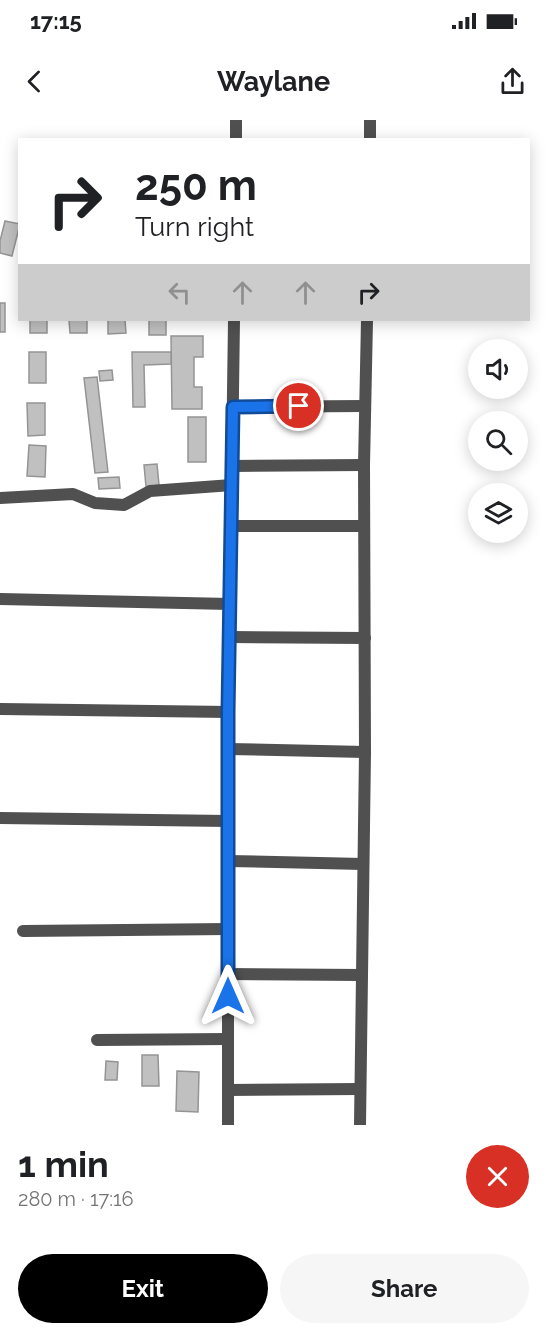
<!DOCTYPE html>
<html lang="en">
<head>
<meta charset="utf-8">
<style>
	body { margin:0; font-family:Raleway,sans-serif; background:#f6f6f6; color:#202124; height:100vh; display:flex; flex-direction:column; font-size:22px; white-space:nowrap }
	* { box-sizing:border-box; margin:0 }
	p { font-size:20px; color:#757577 }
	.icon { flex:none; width:33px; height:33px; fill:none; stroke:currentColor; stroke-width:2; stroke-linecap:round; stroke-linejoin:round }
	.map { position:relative; height:1005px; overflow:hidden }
	.details { display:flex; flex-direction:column; background:#fff; flex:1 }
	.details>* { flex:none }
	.guide { position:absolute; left:18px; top:18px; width:512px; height:183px; border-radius:0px; box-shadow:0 3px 15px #0003; background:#fff; color:#202124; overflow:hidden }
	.controls { position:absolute; left:468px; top:219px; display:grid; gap:12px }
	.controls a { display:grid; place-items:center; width:60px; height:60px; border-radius:50%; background:#fff; box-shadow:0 3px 15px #0003; font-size:30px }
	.pin { position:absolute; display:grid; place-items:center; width:51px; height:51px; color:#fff; margin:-26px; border:3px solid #fff; border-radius:50%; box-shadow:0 2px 6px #0007 }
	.me { position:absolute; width:66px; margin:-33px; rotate:0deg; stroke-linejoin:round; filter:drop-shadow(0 0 4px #0008) }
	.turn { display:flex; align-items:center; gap:21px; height:126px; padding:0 18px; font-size:27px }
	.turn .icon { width:78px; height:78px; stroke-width:2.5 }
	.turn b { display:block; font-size:42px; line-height:51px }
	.lanes { display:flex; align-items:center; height:57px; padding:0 18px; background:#0003; justify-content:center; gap:30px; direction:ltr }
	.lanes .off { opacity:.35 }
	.round { display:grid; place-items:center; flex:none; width:63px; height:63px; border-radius:32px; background:#f6f6f6 }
	.head { display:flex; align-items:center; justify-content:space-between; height:102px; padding:0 18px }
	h1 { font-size:36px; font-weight:700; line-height:45px }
	.action { display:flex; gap:12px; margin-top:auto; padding:12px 18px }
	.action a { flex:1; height:69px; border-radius:36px; background:#000; color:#fff; font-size:24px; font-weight:700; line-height:69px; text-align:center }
	.action a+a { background:#f6f6f6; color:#202124 }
	.status { display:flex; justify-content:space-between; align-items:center; height:42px; padding:0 30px; background:#fff; direction:ltr }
	.status svg { height:16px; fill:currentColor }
	header { display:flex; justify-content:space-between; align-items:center; height:78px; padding:0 18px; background:#fff; font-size:27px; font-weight:700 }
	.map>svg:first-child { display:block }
</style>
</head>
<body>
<div class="status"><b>17:15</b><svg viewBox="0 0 49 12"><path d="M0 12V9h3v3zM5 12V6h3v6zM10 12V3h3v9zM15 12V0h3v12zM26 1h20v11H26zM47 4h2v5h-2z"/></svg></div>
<header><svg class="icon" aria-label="back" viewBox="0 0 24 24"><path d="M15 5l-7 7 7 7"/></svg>Waylane<svg class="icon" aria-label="share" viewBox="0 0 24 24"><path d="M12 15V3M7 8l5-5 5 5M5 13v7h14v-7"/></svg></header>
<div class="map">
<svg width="547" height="1005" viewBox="0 0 547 1005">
	<rect width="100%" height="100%" fill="#fff"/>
	<g fill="#c0c0c0" stroke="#949494" stroke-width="1.5">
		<path d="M5,101L20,104L12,136L0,133V121Z"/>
		<rect x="0" y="183" width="5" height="29"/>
		<rect x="30" y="200" width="17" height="13"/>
		<path d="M69,200H87V213H70Z"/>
		<path d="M108,200H125L126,213L108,214Z"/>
		<rect x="149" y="200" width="17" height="15"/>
		<path d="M171,216H203V237H194V267H202V289H172Z"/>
		<rect x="29" y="232" width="17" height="31"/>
		<path d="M132,232H171V244L144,245L145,287H133Z"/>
		<path d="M112,250L113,260L100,261L99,251Z"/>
		<path d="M97,257L108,352L95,353L84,258Z"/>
		<path d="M27,283H45V315L28,316Z"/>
		<rect x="188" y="297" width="18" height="45"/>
		<path d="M29,325L46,326L45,357L27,356Z"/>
		<path d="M157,344L159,365L146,367L144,345Z"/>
		<path d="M119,357L120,368L99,369L98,358Z"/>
		<path d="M142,935H158L159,966H142Z"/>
		<path d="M106,941L118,942L117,960H105Z"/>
		<path d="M177,951L199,952L198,992L176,991Z"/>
	</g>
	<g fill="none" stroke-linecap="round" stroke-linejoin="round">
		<g stroke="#505050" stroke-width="12">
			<path d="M236,20V0"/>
			<path d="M370,20V0"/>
			<path d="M233,287L365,286"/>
			<path d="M232,346L364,345"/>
			<path d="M0,378L73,374L95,383L124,385L150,371L232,365"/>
			<path d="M231,406H364"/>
			<path d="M0,479L230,484"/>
			<path d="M230,517L365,518"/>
			<path d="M0,589L229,592"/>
			<path d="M228,629L365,632"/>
			<path d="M0,698L228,701"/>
			<path d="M228,741L363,744"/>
			<path d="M23,811L228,809"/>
			<path d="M228,854L362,855"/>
			<path d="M97,920L228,919"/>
			<path d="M228,970L360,969"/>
			<path d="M228,1005V629L234,200"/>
			<path d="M360,1005L365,632L364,345L367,200"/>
		</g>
	</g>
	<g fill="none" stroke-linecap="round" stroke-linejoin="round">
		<g stroke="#114b97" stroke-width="15">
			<path id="route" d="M228,876V592L233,287L299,286"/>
		</g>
		<use href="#route" stroke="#1a73e8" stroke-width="10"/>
	</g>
</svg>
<div class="controls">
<a><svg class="icon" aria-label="sound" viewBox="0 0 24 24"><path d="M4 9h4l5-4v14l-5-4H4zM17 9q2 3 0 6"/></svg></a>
<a><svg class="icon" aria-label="search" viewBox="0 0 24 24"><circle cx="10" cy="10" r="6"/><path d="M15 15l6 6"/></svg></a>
<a><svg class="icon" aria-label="layers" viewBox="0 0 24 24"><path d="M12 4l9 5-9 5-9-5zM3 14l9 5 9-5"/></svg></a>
</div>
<div class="pin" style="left:299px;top:286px;background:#d93025"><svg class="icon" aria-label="arrive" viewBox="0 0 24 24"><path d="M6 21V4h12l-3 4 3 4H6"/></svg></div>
<svg class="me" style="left:228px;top:876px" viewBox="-20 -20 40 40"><path d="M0-17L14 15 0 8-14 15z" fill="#1a73e8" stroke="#fff" stroke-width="4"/></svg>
<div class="guide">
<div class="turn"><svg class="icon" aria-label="right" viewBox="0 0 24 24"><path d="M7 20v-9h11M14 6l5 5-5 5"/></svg><div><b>250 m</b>Turn right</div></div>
<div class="lanes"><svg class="icon off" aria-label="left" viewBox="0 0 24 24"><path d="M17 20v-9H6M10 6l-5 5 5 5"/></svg><svg class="icon off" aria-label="ahead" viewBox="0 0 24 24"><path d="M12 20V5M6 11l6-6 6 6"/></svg><svg class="icon off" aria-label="ahead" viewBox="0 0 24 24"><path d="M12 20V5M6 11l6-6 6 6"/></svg><svg class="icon" aria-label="right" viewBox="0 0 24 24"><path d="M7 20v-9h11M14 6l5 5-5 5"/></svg></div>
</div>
</div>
<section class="details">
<div class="head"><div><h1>1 min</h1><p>280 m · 17:16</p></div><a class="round" style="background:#d93025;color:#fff"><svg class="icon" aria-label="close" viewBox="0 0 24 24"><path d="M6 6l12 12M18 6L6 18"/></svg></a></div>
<div class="action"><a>Exit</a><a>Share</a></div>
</section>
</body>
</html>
